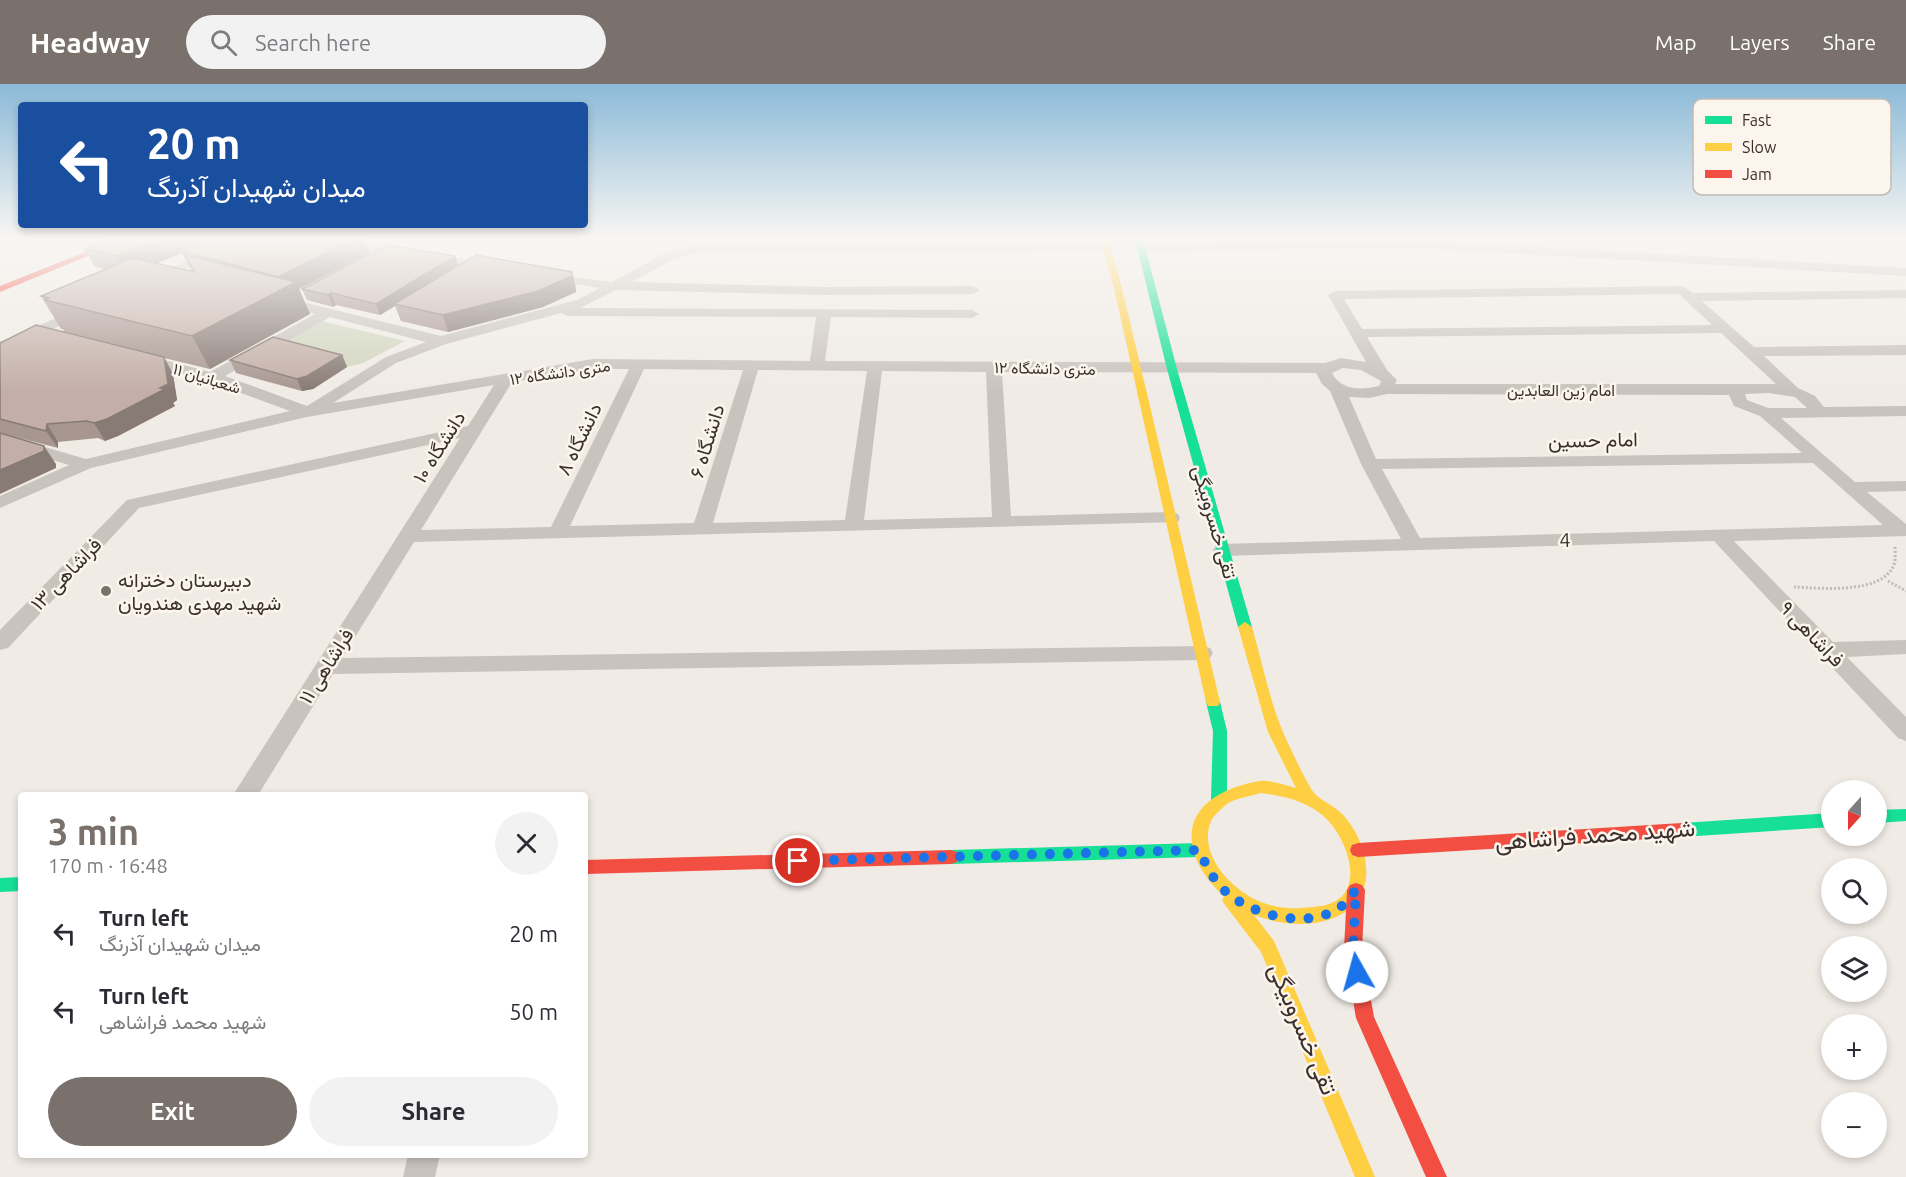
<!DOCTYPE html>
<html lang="en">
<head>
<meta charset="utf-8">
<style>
	body { margin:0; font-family:Ubuntu,Vazirmatn,sans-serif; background:#f2f2f3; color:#2b2b33; height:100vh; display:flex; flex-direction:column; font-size:22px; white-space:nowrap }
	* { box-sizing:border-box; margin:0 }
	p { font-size:20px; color:#7c7c81 }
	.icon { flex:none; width:33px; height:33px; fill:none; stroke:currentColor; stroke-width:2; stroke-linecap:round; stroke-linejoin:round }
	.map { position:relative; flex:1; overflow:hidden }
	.side { position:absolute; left:18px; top:708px; width:570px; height:366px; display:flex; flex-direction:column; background:#fff; border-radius:6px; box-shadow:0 3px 9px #0003 }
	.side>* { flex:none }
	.banner { position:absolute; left:18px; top:18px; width:570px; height:126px; border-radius:6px; box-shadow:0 3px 9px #0003; background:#1a4fa0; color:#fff; overflow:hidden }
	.needle { width:39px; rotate:201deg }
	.fabs { position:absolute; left:1821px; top:696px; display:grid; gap:12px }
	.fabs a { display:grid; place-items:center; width:66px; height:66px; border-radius:50%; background:#fff; box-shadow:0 3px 9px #0003; font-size:30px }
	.pin { position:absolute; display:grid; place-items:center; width:51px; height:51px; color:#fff; margin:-26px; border:3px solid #fff; border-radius:50%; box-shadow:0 2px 6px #0007 }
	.me { position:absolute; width:66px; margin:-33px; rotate:353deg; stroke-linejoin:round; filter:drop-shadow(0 0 4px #0008) }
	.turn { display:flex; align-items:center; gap:21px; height:126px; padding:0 30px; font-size:27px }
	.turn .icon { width:78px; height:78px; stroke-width:2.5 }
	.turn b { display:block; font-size:42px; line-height:51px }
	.round { display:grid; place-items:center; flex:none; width:63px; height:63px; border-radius:32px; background:#f2f2f3 }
	.head { display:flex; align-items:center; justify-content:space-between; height:102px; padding:0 30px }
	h1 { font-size:36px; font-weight:700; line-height:45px; color:#7a716c }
	.action { display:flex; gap:12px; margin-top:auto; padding:12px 30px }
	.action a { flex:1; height:69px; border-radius:36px; background:#7a716c; color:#fff; font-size:24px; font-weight:700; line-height:69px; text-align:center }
	.action a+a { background:#f2f2f3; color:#2b2b33 }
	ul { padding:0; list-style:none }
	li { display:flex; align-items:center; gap:18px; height:78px; padding:0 30px }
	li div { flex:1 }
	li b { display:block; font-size:22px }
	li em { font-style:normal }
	header { display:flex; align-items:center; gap:36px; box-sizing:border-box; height:84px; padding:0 30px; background:#7a716c; color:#fff }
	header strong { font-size:28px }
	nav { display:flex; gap:33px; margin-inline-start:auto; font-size:21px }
	.search { width:420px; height:54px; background:#f2f2f3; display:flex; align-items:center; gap:15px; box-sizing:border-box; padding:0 21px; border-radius:33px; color:#7c7c81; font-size:22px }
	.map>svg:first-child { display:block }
</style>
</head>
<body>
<header>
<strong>Headway</strong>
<div class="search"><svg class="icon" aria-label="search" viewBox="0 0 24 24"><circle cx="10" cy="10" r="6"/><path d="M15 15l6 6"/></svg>Search here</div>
<nav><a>Map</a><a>Layers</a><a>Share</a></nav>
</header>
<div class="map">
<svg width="1906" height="1093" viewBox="0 0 1906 1093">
	<rect width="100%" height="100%" fill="#f0ebe5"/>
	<path fill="#d1d6bf" d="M321,237L405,257L363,279L347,283L275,263Z"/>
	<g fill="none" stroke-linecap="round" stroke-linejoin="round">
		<g stroke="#c2bbb6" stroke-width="3" stroke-dasharray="2 2" stroke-linecap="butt">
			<path d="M1888,497L1906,507"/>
			<path d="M1794,503C1821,504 1881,511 1894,481C1896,475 1895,468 1895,462"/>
		</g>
		<g fill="#c9c3be" fill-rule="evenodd">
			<path d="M234,155H251L159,198L154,199L147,195Z"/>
			<path d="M315,155H345L489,179L496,183L489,187L321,159Z"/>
			<path d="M1897,155H1906V161Z"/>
			<path d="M1418,156L1906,184V192L1418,164L1141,167L1135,163L1141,159Z"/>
			<path d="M1107,159L1112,160L1113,163L1112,166L698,168L673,176L631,198L826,203L973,202L980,206L973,210L824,211L616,206L580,224L972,226L979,230L972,234L831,233L825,277L1325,279L1341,274L1366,278L1328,211L1335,207L1682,202L1693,209L1906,206V214L1702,217L1754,263L1906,261V271L1764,272L1798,304L1815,312L1824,323L1906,322V332L1781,334L1855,398L1906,397V407L1867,408L1906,440V452L1734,457L1833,558L1906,556V570L1847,573L1906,633V657L1898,654L1714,457L1223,472L1216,470L1213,466L1216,462L1223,460L1401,455L1361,380L1330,307L1322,300L1316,289L1002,288L1011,432L1171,428L1178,430L1180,434L1178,438L414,458L342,574L1202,562L1210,564L1213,569L1210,574L1202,576L333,590L258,711H233L460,354L139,424L8,564L0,566V546L127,416L468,342L494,301L307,333L91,384L0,424V412L69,381L0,360V350L86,375L290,327L206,296L137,278L134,275L142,270L210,288L315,230L273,219L271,216L273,213L278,212L441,252L577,216L600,204L541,195L539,192L541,189L612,198L663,170L697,160ZM1679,210L1712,241L1362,245L1344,215ZM561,229L568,232L816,233L810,277L593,275L333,319L396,279L446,260ZM330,233L426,258L386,273L307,322L225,292ZM1721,249L1776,300H1395L1397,296L1387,286L1367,253ZM1343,284L1361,286L1381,297L1379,302C1362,306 1341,307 1332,289ZM593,285H629L551,443L421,446L512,298ZM644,285L743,286L694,439L570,442ZM758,286L867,287L845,436L713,439ZM882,287L986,288L992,433L864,436ZM1769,309L1795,313L1807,324H1768L1747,316L1745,310ZM1387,310L1729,311L1734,322L1760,332L1802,369L1376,375L1349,313L1369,314ZM1813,379L1883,441L1420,454L1382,385Z"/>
			<path d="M82,223L89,227L87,230L0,268V258Z"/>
			<path d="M408,1071H440L435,1093H403Z"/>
		</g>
		<g fill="#16e098" fill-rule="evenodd">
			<path d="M1135,155H1143L1177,285L1252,543L1250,546L1245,548L1238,543L1167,285Z"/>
			<path d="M1213,613L1218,614L1220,618L1227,647V715L1225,719L1219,721L1213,719L1211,715L1213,647L1206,618L1208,614Z"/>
			<path d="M1906,725V737L1876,739V726Z"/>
			<path d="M1832,729V743L1682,753L1676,751L1674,746L1676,741L1682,739Z"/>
			<path d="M1199,759L1205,761L1207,766L1205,771L1199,773L951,780L945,778L943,773L945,768L951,766Z"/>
			<path d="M21,793V807L0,808V794Z"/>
		</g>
		<g fill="#ffcf43" fill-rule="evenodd">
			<path d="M1100,155H1108L1122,204L1220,618L1218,622H1208L1206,618L1114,204Z"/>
			<path d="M1245,538L1252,543C1262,577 1269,615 1283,648C1288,660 1307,700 1314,709C1320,716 1335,722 1343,731C1368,758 1380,809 1342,830C1315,845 1281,841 1254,831L1274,857L1375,1093H1355L1261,868L1225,821L1222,816L1224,813C1210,799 1194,780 1192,758C1187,720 1228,702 1260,697C1271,696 1285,701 1296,704L1268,648L1238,543ZM1261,709C1282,712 1303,716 1321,730C1348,751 1371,815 1320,822C1300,825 1281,826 1261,818C1233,807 1197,771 1211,737C1213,732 1222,724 1227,720C1235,714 1251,712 1261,709Z"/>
		</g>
		<g fill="#f24e42" fill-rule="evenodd">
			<path d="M118,155H130L0,208V202Z"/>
			<path d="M1682,739L1688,741L1690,746L1688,751L1682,753L1358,773L1352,771L1350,766L1352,761L1358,759Z"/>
			<path d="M951,766L957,768L959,773L957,778L951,780L585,790V776Z"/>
			<path d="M1356,799L1362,801L1365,806L1362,865L1374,933L1447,1093H1426L1356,934L1344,865L1347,806L1350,801Z"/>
		</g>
	</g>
	<g fill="#a89690" fill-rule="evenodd">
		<path d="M109,155H364L370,169L299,205L310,230L210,285L164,274L173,290L177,316L173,319L175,322L118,352L105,357L98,354L58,358V364L0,349V259L65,249L63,245H61L41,212L105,185L95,183L85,165ZM182,169L191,186L194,188L155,180Z"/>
		<path d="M455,172L458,181L576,204V208L543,223L448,248L401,237L395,222L380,231L336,221L333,223L307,216L302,205Z"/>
		<path d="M342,271L347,283L313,305L302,307L236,289L230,276Z"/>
	</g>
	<g fill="#887a75">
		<path d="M161,155H175L182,169L128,191L118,172Z"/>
		<path d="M177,155H228L182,167L185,174L176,156Z"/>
		<path d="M354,155H364L370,169L299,205L310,230L210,285L192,252L278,193Z"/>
		<path d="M455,172L459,183L394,220L395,222L380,231L376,220Z"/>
		<path d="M572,188L576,204V208L543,223L448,248L443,231Z"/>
		<path d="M331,209L336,221L333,223L328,211Z"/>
		<path d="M342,271L347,283L313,305L302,307L297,295Z"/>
		<path d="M164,273L173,290L177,316L173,319L175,322L118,352L105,357L94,339L160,304Z"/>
		<path d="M47,340L58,358V364L46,347Z"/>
		<path d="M44,362L56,380V384L0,410V386Z"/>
	</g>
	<g fill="#c3afa7" stroke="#887a75" stroke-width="1.5">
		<path d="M109,155H161L118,172L85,165Z"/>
		<path d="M208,155H354L278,193L182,167Z"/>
		<path d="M388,161L455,172L376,220L331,209L328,211L302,205Z"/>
		<path d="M185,171L296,198L192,252L45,216L49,214L41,212L132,174L195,188Z"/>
		<path d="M476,171L572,188V192L538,207L443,231L394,220Z"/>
		<path d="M36,241L164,273L168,300L160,304L165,305L107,335L94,339L87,337L47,340L46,347L0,335V259Z"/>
		<path d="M273,253L342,271L307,292L297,295L230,276Z"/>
		<path d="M0,349L44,362V367L0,386Z"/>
	</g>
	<linearGradient id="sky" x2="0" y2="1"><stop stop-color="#8bbad8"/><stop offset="0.5" stop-color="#f8f6f3"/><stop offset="1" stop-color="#f8f6f3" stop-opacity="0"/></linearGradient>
	<rect width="1906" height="308" fill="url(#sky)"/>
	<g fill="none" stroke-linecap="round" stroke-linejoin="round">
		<path stroke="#1a73e8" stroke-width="10" stroke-dasharray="0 18" d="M798,777L1199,766C1206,781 1212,794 1224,806C1251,832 1313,848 1344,820C1348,816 1352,810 1356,806L1353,865L1357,888"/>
	</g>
	<circle fill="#7a716c" stroke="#fbf5ee" stroke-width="2" cx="106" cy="507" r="6"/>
	<g text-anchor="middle" stroke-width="5" stroke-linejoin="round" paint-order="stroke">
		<g font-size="16" fill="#3b302b" stroke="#fbf5ee">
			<text transform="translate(1045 284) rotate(1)" y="6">۱۲ متری دانشگاه</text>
			<text transform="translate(560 288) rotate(-8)" y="6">۱۲ متری دانشگاه</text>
			<text transform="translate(207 294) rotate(17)" y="6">شعبانیان ۱۱</text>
			<text x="1561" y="312">امام زین العابدین</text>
		</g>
		<g font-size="20" fill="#3b302b" stroke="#fbf5ee">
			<text transform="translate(579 355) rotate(-64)" y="7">دانشگاه ۸</text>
			<text transform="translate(1593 356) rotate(-1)" y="7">امام حسین</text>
			<text transform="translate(707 357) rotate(-73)" y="7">دانشگاه ۶</text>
			<text transform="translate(439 363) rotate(-58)" y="7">دانشگاه ۱۰</text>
			<text transform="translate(1215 438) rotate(74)" y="7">تقی خسروبیگی</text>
			<text transform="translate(1565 456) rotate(-2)" y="7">4</text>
			<text transform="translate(66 490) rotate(-46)" y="7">فراشاهی ۱۳</text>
			<text transform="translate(1812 550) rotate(46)" y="7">فراشاهی ۹</text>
			<text transform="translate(326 582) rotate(-58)" y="7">فراشاهی ۱۱</text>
		</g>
		<g font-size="20" fill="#3b302b" stroke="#fbf5ee" text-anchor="start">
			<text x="118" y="503">دبیرستان دخترانه<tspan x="118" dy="23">شهید مهدی هندویان</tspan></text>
		</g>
		<g font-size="24" fill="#3b302b" stroke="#fbf5ee">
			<text transform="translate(1595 751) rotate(-4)" y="8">شهید محمد فراشاهی</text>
			<text transform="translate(1303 945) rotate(67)" y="8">تقی خسروبیگی</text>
		</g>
	</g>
	<rect x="1693" y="15" width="198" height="96" rx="9" fill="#fbf5ee" stroke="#c1bab4" stroke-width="1.5"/>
	<rect x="1705" y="32" width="27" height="8" fill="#16e098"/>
	<rect x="1705" y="59" width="27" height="8" fill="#ffcf43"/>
	<rect x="1705" y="86" width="27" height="8" fill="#f24e42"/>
	<g font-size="16" fill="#3b302b">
		<text x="1742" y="42">Fast</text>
		<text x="1742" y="69">Slow</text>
		<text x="1742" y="96">Jam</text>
	</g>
</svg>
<div class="fabs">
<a><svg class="needle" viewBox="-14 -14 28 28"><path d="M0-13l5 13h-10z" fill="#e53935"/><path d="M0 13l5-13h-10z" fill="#7c7c81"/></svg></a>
<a><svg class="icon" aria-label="search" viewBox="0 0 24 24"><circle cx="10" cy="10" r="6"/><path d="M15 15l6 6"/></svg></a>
<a><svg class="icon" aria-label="layers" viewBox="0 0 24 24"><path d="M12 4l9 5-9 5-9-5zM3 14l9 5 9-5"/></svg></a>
<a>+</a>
<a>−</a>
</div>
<div class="pin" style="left:798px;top:777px;background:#d93025"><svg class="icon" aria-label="arrive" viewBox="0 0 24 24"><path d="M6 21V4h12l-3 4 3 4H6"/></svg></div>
<svg class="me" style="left:1357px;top:888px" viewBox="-20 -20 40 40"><circle r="19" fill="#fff"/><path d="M0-13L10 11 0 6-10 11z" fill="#1a73e8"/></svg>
<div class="banner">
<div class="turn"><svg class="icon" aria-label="left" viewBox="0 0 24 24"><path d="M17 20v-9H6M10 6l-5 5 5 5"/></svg><div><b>20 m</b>میدان شهیدان آذرنگ</div></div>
</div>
<section class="side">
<div class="head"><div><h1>3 min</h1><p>170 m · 16:48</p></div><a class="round"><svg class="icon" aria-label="close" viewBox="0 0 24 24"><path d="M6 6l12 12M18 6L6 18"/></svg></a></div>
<ul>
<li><svg class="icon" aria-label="left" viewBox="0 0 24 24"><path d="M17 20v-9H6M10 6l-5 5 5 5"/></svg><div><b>Turn left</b><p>میدان شهیدان آذرنگ</p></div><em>20 m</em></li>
<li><svg class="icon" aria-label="left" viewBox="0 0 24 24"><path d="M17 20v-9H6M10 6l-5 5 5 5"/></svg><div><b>Turn left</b><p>شهید محمد فراشاهی</p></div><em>50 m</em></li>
</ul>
<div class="action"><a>Exit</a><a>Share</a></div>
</section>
</div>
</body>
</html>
